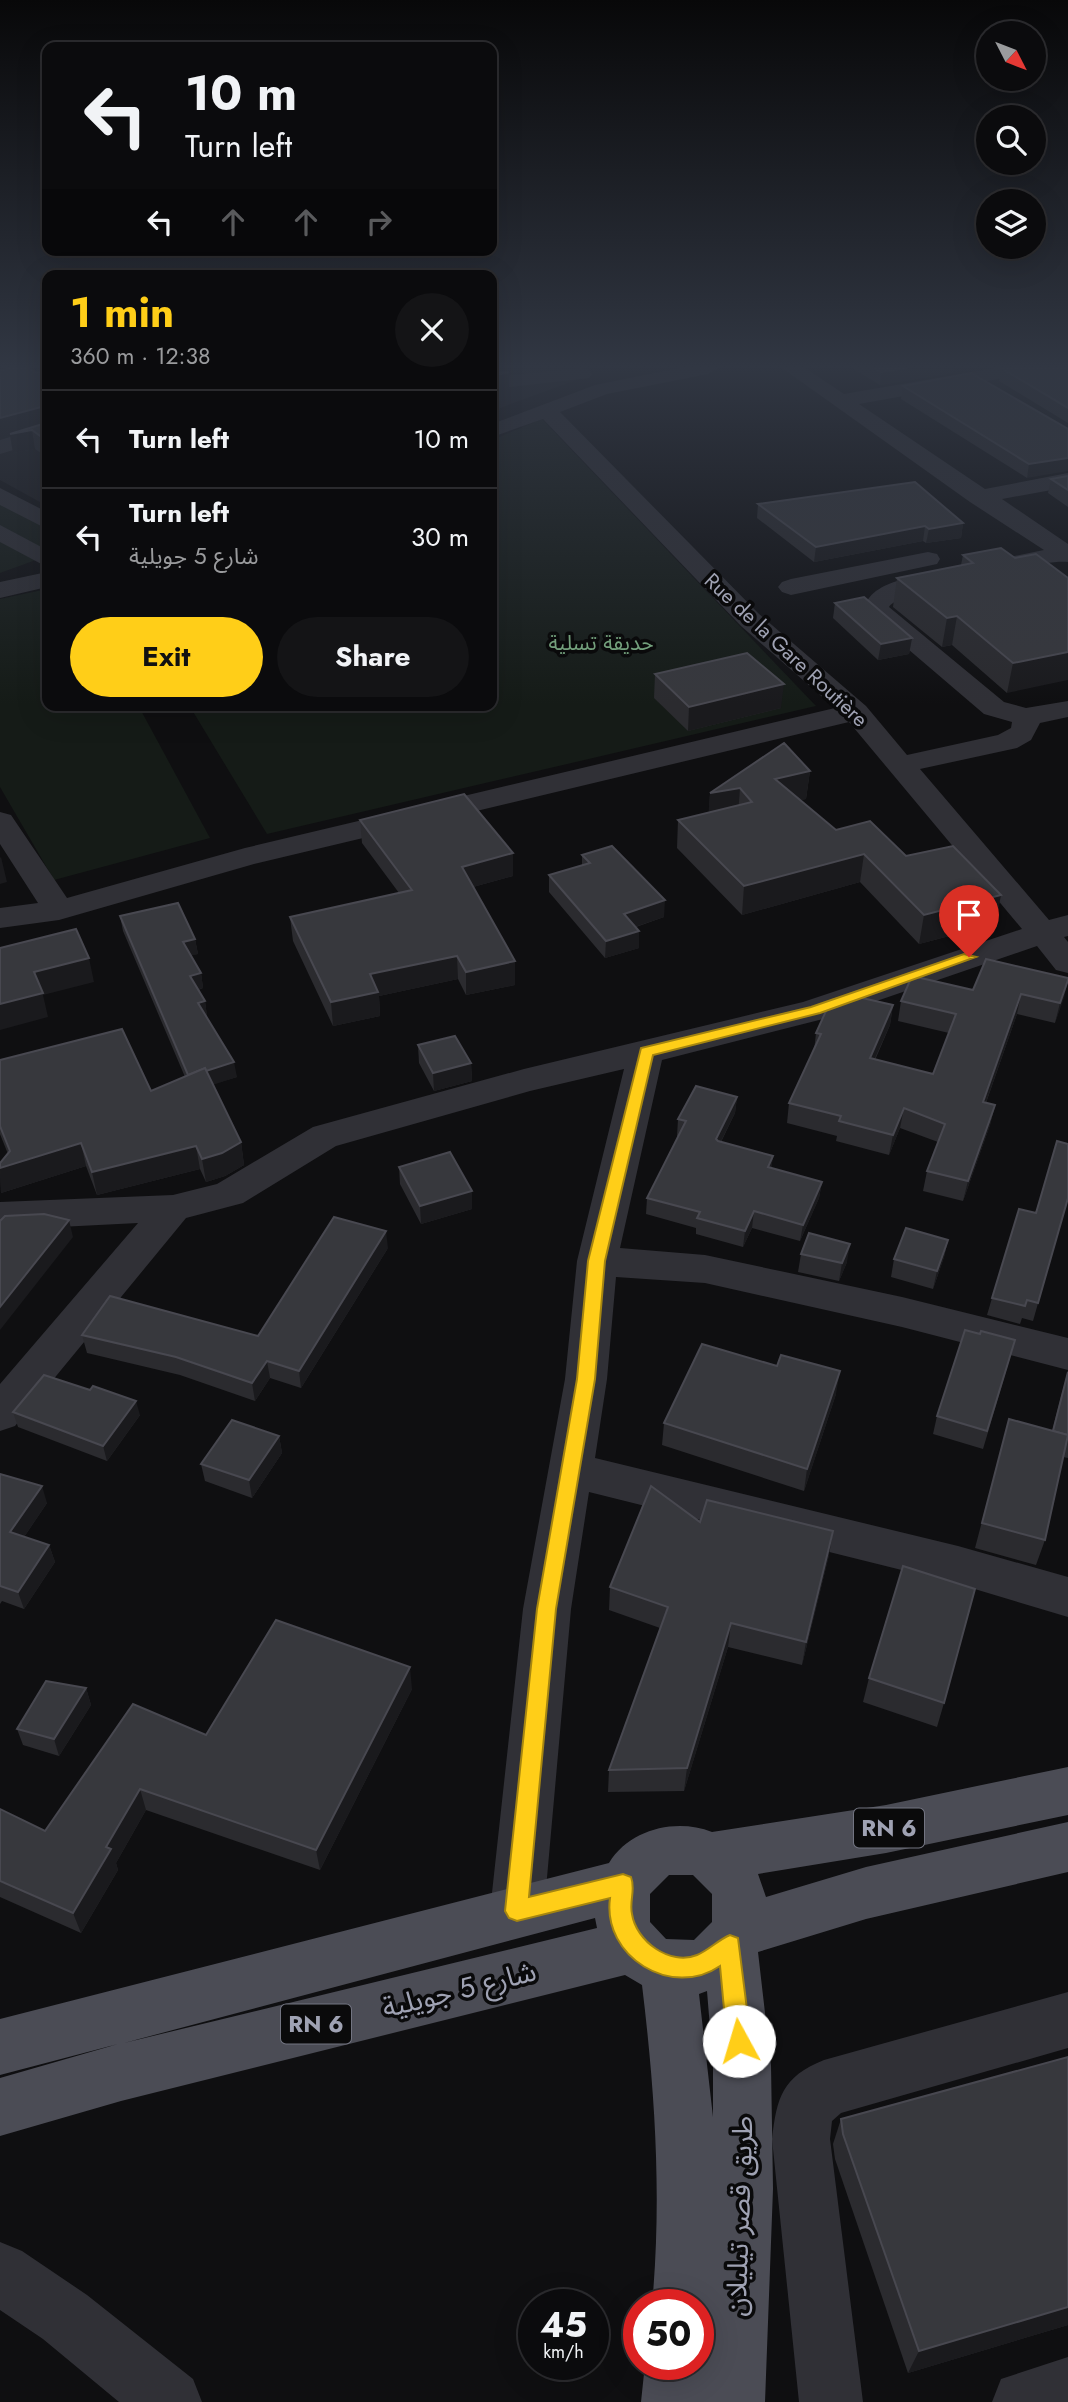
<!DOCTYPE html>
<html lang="en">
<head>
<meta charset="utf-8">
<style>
	body { margin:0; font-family:Jost,"Noto Sans Arabic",sans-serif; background:#141416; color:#f1f3f6; height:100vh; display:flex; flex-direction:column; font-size:26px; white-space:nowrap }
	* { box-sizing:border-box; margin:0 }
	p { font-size:23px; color:#9a9b9d }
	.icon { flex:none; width:38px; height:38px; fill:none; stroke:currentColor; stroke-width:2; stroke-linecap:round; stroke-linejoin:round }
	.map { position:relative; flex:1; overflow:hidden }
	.drawer { position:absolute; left:42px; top:270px; width:455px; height:441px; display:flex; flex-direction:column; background:#0b0b0d; border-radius:14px; box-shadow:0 7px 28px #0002,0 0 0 2px #2b2b2e }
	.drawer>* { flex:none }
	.banner { position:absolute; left:42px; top:42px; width:455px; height:214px; border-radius:14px; box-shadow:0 7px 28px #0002,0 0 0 2px #2b2b2e; background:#0b0b0d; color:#f1f3f6; overflow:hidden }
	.needle { width:46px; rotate:132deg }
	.buttons { position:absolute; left:976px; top:21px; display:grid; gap:14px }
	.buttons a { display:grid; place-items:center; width:70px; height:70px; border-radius:50%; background:#0b0b0d; box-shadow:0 7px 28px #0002,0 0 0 2px #2b2b2e; font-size:35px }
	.speed { position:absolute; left:518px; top:2289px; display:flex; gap:14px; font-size:35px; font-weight:700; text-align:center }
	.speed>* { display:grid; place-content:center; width:91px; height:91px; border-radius:50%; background:#0b0b0d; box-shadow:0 7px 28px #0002,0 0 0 2px #2b2b2e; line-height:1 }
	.speed small { font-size:18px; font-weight:400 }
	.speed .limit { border:10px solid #d22; background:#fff; color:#111 }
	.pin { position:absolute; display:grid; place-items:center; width:60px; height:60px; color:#fff; margin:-72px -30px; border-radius:50% 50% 50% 0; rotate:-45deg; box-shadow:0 0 7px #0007 }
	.pin .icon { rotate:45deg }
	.me { position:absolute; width:77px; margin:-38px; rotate:354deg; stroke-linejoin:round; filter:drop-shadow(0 0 5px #0008) }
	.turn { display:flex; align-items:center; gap:24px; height:147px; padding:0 28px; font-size:32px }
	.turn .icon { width:91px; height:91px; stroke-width:2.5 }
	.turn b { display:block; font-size:49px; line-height:60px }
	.lanes { display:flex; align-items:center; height:66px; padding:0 28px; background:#0003; justify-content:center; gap:35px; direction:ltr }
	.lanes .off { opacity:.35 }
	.round { display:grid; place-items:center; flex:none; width:74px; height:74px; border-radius:37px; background:#141416 }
	.headline { display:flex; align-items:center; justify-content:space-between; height:119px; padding:0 28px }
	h1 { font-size:42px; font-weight:700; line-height:52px; color:#ffce18 }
	.action { display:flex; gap:14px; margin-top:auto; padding:14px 28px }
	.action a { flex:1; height:80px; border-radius:42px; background:#ffce18; color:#111; font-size:28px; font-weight:700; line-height:80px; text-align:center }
	.action a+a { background:#141416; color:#f1f3f6 }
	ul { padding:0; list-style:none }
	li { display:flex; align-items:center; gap:21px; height:98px; padding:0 28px; border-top:2px solid #2b2b2e }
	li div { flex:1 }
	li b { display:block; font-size:26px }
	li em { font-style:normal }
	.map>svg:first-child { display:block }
</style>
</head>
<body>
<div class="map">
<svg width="1068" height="2402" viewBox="0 0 1068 2402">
	<rect width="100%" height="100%" fill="#0f0f11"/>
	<g fill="#1b1b1e">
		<path d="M47,368V506L0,480V378Z"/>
		<path d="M492,368H564L579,379L492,411Z"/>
	</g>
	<g fill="#151b17">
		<path d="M542,419L816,706L267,834L189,705H492V440Z"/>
		<path d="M0,504L47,528V556L0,573Z"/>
		<path d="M47,589V705H138L210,838L54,880L0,787V599Z"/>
	</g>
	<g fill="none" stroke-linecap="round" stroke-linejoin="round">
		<g fill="#303036" fill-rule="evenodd">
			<path d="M582,368L589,370L592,374L589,378L492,389V377Z"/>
			<path d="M679,368H718L708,374L607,394L560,412L759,614L866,706L907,755L998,735L1011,728L1012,722L984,714L867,614L863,609C870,590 885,585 903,579L1044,550L970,502L782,368H805L844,394L995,368H1037L1027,374L859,404L985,489L1068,473V487L1002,499L1068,544V562C1046,558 899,589 889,607L1004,702L1026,708L1068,701V717L1040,723L1031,740L1017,748L920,769L1049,920L1068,915V936L1064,937L1068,942V973L1056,970L1037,946L827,1018L662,1060L620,1248L705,1255L902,1297L1068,1338V1370L902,1327L705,1283L616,1277L607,1379L595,1458L958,1546L1068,1577V1617L958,1584L589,1492L571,1609L544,1911L536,1930L517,1937L498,1930L490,1911L523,1609L565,1379L577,1261L624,1069L530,1091L336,1146L243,1203L186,1218L15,1426L0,1431V1384L138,1223L0,1230V1202L173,1195L217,1184L313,1127L524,1069L803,1002L1022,929L849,722L254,864L59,920L0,928V908L38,903L0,844V812L11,815L67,898L245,848L835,708L741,626L543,419L492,437V424L595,385Z"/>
			<path d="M47,426V440L0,454V440Z"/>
			<path d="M0,488L47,512V529L0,505Z"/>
			<path d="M0,525L47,550V567L0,542Z"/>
			<path d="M928,552L937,554L940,559L937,564L791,595L782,592L778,587L782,582L791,579Z"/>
			<path d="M47,572V587L0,598V582Z"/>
			<path d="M1068,1992V2048L841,2113L832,2121L830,2139L863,2402H799L772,2139C777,2097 782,2077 824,2060Z"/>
			<path d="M0,2242L22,2251L87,2295L193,2379L202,2402H119L43,2339L0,2310Z"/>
			<path d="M1068,2357V2402H992L1001,2379Z"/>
		</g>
		<path fill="#4b4c55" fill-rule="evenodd" d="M1068,1767V1815L886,1853L758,1874L766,1897L866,1867L1068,1822V1872L866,1919L758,1952L771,2065L773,2189L765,2402H641L645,2364H698V2341L704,2352L705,2327L698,2330V2305H652C662,2197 655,2092 642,1985L625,1975L121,2101L0,2136V2078L118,2044L0,2075V2019L609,1863C630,1829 676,1818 712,1832L886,1805ZM669,1875H693L712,1894V1922L694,1940L666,1939L650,1922V1894ZM595,1918L597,1928L124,2043ZM707,1991L713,2065V2117L699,1994Z"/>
	</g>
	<g fill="#2b2b2f">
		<path d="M852,368H955L952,373L880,385Z"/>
		<path d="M1001,368H1068V423L999,381Z"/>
		<path d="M37,373H47V457L35,449L13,453L10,435Z"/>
		<path d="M903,386L1068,429L1027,478L901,399Z"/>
		<path d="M1068,476V507L1048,493L1051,479Z"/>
		<path d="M758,504L963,523L961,538L926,543L923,541L814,562L757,518Z"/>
		<path d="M963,555L1015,558L1068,578L1007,693L952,645L942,647L893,607L897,578L961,565Z"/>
		<path d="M835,603L912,638L909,654L878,660L833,618Z"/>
		<path d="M655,674L781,708L688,731L654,698Z"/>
		<path d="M810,771L806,799L800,800L836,830L906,856L1001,895L995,924L919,944L860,882L742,915L677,848L678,820L709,813L710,793Z"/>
		<path d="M360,820L513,853V876L473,887L515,985L466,995L458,979L379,996L380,1016L333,1026L293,941L290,917L399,893L362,843Z"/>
		<path d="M582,855L664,917L636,927L639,948L605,958L549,892V875L582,866Z"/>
		<path d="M120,916L195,939L198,954L190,955L201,973L203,988L198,990L205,1001L207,1017L237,1077L213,1084L241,1142L244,1165L225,1176L206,1182L200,1169L97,1195L86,1166L1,1193L0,1163L8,1154L0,1134V1060L151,1091L185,1077L123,931Z"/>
		<path d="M1068,981L1055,1023L1017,1014L986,1103L995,1105L990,1125L963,1201L923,1191L927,1171L938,1142L900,1128L889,1155L836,1141L837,1136L787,1123L789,1103L814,1051L816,1033L893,1005L890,1025L875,1060L933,1074L949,1033L898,1021L901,1001L973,990Z"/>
		<path d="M418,1045L471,1063L472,1081L434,1091L419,1063Z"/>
		<path d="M737,1097L735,1113L721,1142L773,1156L771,1168L822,1182L819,1198L800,1241L752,1228L743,1247L696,1234V1228L646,1214L647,1198L679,1136H677L678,1119Z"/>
		<path d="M399,1167L472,1209L421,1224L400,1184Z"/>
		<path d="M1068,1198L1033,1321L1022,1318L1020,1324L987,1315L992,1298L1036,1213Z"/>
		<path d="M948,1240L944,1257L933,1289L891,1277L894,1259Z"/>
		<path d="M388,1248L301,1388L270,1378L255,1401L180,1375L87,1353L82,1335L258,1336Z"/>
		<path d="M801,1254L847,1262L839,1281L798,1272Z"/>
		<path d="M980,1334L1010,1358L983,1449L933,1434L937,1416Z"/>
		<path d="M1068,1370V1458L1063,1457L1045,1540L1036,1565L975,1548L1009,1419L1052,1431Z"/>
		<path d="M836,1394L804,1491L662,1445L664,1423Z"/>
		<path d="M13,1412L140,1415L107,1461L18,1427Z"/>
		<path d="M279,1436L282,1453L252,1498L205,1481L201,1464Z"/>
		<path d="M0,1474L47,1503L24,1537L49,1545L55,1562L24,1609L2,1601L0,1604Z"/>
		<path d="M700,1522L829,1555L802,1665L728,1647L684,1791L608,1792L609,1770L660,1628L609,1610L610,1587Z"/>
		<path d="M869,1678L944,1703L937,1727L863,1702Z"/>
		<path d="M86,1688L91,1705L59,1756L23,1745L17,1729Z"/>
		<path d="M412,1689L320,1870L146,1810L116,1863L118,1870L81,1933L0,1897V1809L45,1831L206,1735Z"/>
		<path d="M1068,2057V2325L908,2373L835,2159L833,2144L841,2119Z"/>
	</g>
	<g fill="#1a1a1d">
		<path d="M492,368H506V372H509V390L492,394Z"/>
		<path d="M907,368H955L952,373L880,385L881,372Z"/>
		<path d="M45,406L47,424L32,430L35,449L13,453L10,435L0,437V418Z"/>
		<path d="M1068,458V471L1027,478L1029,464Z"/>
		<path d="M963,523L961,538L926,543L929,529Z"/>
		<path d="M925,526L923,541L814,562L816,547Z"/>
		<path d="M957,616L952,645L942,647L947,618Z"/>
		<path d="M912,638L909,654L878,660L881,644Z"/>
		<path d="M1068,652V680L1007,693L1013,663Z"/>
		<path d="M784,684L781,708L688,731L689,707Z"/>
		<path d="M810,771L806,799L772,807L775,779Z"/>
		<path d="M740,788L738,815L708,820L710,793Z"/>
		<path d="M513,853V876L462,890V867Z"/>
		<path d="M864,854L860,882L742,915L744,886Z"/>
		<path d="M1,857L7,882L0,884V858Z"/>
		<path d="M1001,895L995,924L919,944L924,915Z"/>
		<path d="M665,900L664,917L623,931L624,914Z"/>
		<path d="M639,931V948L605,958L606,941Z"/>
		<path d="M195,939L198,954L185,957L183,942Z"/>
		<path d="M457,956L458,979L379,996L380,1016L333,1026L331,1002L370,974Z"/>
		<path d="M89,958L94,982L43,995L48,1017L0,1030V1004L34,972Z"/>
		<path d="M515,961V985L466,995V972Z"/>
		<path d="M201,973L203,988L192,991L190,976Z"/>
		<path d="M1068,980L1064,998L1055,1023L1060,1003Z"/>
		<path d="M1021,994L1017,1014L979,1122L983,1102Z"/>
		<path d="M205,1001L207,1016L201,1018L198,1003Z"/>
		<path d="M893,1005L890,1025L866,1078L870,1058Z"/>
		<path d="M234,1062L237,1077L191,1092L189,1076Z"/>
		<path d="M471,1063L472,1081L434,1091L433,1073Z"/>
		<path d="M737,1097L735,1113L714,1155L716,1139Z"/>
		<path d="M995,1105L990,1125L963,1201L968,1181Z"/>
		<path d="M904,1108L900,1128L889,1155L893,1135Z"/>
		<path d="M241,1142L244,1165L225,1176L206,1182L202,1159Z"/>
		<path d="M81,1143L86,1166L1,1193L0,1168Z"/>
		<path d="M196,1146L200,1169L97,1195L92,1172Z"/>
		<path d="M773,1156L771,1172L768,1167Z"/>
		<path d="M822,1182L819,1198L800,1241L803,1225Z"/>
		<path d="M472,1191V1209L421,1224L420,1206Z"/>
		<path d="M754,1211L752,1228L743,1247L745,1231Z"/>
		<path d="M69,1220L73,1237L0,1330V1307Z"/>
		<path d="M386,1231L388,1248L301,1388L299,1371Z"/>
		<path d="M948,1240L944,1257L933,1289L937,1271Z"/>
		<path d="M850,1244L847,1262L839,1281L842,1263Z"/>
		<path d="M267,1361L270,1378L255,1401L252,1383Z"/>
		<path d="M840,1371L836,1394L804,1491L807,1469Z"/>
		<path d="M136,1401L140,1415L107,1461L103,1446Z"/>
		<path d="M279,1436L282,1453L252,1498L249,1480Z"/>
		<path d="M42,1486L47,1503L16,1549L10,1532Z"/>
		<path d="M833,1531L829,1555L802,1665L806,1642Z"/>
		<path d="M49,1545L55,1562L24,1609L18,1592Z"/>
		<path d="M731,1623L728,1647L684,1791L687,1768Z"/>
		<path d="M410,1667L412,1689L320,1870L316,1850Z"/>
		<path d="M86,1688L91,1705L59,1756L54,1739Z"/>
		<path d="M140,1789L146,1810L116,1863L118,1870L81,1933L73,1913L106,1847Z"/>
		<path d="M1068,2307V2325L908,2373L919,2351Z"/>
	</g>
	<g fill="#37383d" stroke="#484850" stroke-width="2">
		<path d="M11,368H27L37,373L44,371L47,373V441L32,430L10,434L46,423L45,406L0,418V371Z"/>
		<path d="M874,368H907L881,372Z"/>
		<path d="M1001,368H1068V408Z"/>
		<path d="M509,372L492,376V373Z"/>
		<path d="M971,373L1068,429V458L1029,464L903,386Z"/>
		<path d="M1068,476V490L1051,479Z"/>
		<path d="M915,482L963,523L929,529L925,526L816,547L758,504Z"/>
		<path d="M1001,548L1015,558L1036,554L1068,578V652L1013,663L957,616L947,618L897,578L973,563L963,555Z"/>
		<path d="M864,597L912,638L881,644L835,603Z"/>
		<path d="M747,653L784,684L689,707L655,674Z"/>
		<path d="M784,743L810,771L775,779L836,830L870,821L906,856L953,846L1001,895L924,915L864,854L744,886L678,820L752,802L740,788L710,793Z"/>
		<path d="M464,794L513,853L462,867L515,961L466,972L457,956L370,974L378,992L331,1002L290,917L412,890L360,820Z"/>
		<path d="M612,846L665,900L624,914L639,931L606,941L549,875L590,863L582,855Z"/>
		<path d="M178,903L195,939L183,942L201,973L190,976L205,1001L198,1003L234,1062L206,1071L205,1068L188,1075L120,916Z"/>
		<path d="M76,929L89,958L34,972L43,993L0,1004V948Z"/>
		<path d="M986,959L1068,978V980L1060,1003L1021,994L983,1102L995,1105L968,1181L927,1171L945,1124L904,1108L893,1135L839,1121L841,1116L789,1103L821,1034L816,1033L831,1000L849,995L893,1005L870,1058L933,1074L956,1014L901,1001L912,976L973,990Z"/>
		<path d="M122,1029L151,1091L205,1068L241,1142L222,1153L202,1159L196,1146L92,1172L81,1143L0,1168V1163L10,1151L0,1126V1060Z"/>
		<path d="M455,1036L471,1063L433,1073L418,1045Z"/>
		<path d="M696,1086L737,1097L716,1139L718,1141L773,1156L768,1167L822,1182L803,1225L754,1211L745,1231L697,1218L700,1212L647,1198L686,1121L678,1119Z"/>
		<path d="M1057,1141L1068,1144V1198L1038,1303L1027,1300L1025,1306L992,1298L1019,1209L1036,1213Z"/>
		<path d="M450,1152L472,1191L420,1206L399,1167Z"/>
		<path d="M44,1214L69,1220L0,1307V1221L5,1216Z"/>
		<path d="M334,1217L386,1231L299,1371L267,1361L252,1383L176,1357L82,1335L110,1296L258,1336Z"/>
		<path d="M906,1228L948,1240L937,1271L894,1259Z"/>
		<path d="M809,1233L850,1244L842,1263L801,1254Z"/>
		<path d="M965,1330L980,1334L981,1331L1015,1340L987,1431L937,1416Z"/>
		<path d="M702,1344L777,1366L781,1355L840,1371L807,1469L664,1423Z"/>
		<path d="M1068,1372V1435L1053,1431Z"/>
		<path d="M44,1375L90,1390L93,1386L136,1401L103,1446L13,1412Z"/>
		<path d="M1009,1419L1068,1435L1045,1540L982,1523Z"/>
		<path d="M232,1420L279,1436L249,1480L201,1464Z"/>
		<path d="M0,1474L42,1486L10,1532L49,1545L18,1592L0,1586Z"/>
		<path d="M651,1486L700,1522L707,1500L833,1531L806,1642L731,1623L687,1768L609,1770L668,1607L610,1587Z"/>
		<path d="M903,1566L975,1589L944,1703L869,1678Z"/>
		<path d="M276,1620L410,1667L316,1850L140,1789L106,1847L111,1849L73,1913L0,1881V1809L45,1831L133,1704L206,1735Z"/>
		<path d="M46,1681L86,1688L54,1739L17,1729Z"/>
		<path d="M1068,2057V2307L919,2351L843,2134L841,2119Z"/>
	</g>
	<linearGradient id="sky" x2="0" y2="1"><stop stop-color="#080809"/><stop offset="0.52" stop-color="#313743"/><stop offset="1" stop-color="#313743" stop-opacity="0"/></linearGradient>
	<rect width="1068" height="704" fill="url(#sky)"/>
	<path fill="#ffce18" stroke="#a68610" stroke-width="2" d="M964,954L976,957L820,1013L653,1055L605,1261L595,1379L556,1609L529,1897L623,1874L631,1877C636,1890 629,1901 632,1914C636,1941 670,1966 697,1955C709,1950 718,1940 730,1935L738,1938L751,2041L747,2049L739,2053L731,2049L727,2041L720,1966C672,1999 602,1957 610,1898L517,1921L509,1918L505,1911L537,1609L577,1379L588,1261L641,1048L811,1007Z"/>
	<g text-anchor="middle" stroke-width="7" stroke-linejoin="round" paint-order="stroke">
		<g font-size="21" fill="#73a07c" stroke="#0a0a0b">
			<text x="601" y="650">حديقة تسلية</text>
		</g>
		<g font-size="21" fill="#9fa2b3" stroke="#0a0a0b">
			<text transform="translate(786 650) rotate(43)" y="7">Rue de la Gare Routière</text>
		</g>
		<g fill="#0a0a0b" stroke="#727481" stroke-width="2">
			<rect x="854" y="1808.5" width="70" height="39" rx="5"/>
			<rect x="281" y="2004.5" width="70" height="39" rx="5"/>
		</g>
		<g font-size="23" font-weight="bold" fill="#9fa2b3">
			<text x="889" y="1836">RN 6</text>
			<text x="316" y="2032">RN 6</text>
		</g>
		<g font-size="28" fill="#9fa2b3" stroke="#0a0a0b">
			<text transform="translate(459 1989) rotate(-14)" y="10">شارع 5 جويلية</text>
			<text transform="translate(739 2216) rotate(-88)" y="10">طريق قصر تيليلان</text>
		</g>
	</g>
</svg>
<div class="buttons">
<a><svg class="needle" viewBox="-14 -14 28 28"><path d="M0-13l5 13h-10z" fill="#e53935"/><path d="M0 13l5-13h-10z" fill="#9a9b9d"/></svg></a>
<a><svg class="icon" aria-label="search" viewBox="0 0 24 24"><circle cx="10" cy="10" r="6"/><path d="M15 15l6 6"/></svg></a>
<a><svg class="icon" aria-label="layers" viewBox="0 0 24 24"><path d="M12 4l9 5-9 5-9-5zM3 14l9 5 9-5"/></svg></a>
</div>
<div class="speed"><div>45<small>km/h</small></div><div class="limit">50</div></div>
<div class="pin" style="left:969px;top:957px;background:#d93025"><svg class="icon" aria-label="arrive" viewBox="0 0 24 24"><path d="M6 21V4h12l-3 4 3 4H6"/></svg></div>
<svg class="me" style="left:739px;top:2041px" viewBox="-20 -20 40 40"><circle r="19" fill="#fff"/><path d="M0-13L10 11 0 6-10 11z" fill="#ffce18"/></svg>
<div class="banner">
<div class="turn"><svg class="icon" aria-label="left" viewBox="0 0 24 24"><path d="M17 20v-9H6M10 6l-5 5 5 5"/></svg><div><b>10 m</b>Turn left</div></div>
<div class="lanes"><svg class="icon" aria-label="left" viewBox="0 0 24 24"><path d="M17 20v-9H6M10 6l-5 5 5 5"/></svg><svg class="icon off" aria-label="ahead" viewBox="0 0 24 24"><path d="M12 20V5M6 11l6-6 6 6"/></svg><svg class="icon off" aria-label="ahead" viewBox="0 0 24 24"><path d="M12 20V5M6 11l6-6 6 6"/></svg><svg class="icon off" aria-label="right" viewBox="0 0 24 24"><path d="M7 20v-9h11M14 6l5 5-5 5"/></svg></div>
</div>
<section class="drawer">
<div class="headline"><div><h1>1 min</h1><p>360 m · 12:38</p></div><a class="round"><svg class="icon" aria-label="close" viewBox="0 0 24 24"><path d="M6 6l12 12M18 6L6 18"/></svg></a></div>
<ul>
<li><svg class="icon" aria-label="left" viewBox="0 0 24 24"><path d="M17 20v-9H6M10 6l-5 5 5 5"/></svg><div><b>Turn left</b></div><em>10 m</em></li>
<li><svg class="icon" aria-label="left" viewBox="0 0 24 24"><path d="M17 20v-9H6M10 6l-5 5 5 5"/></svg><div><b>Turn left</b><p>شارع 5 جويلية</p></div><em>30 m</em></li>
</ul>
<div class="action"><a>Exit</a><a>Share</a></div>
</section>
</div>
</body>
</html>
